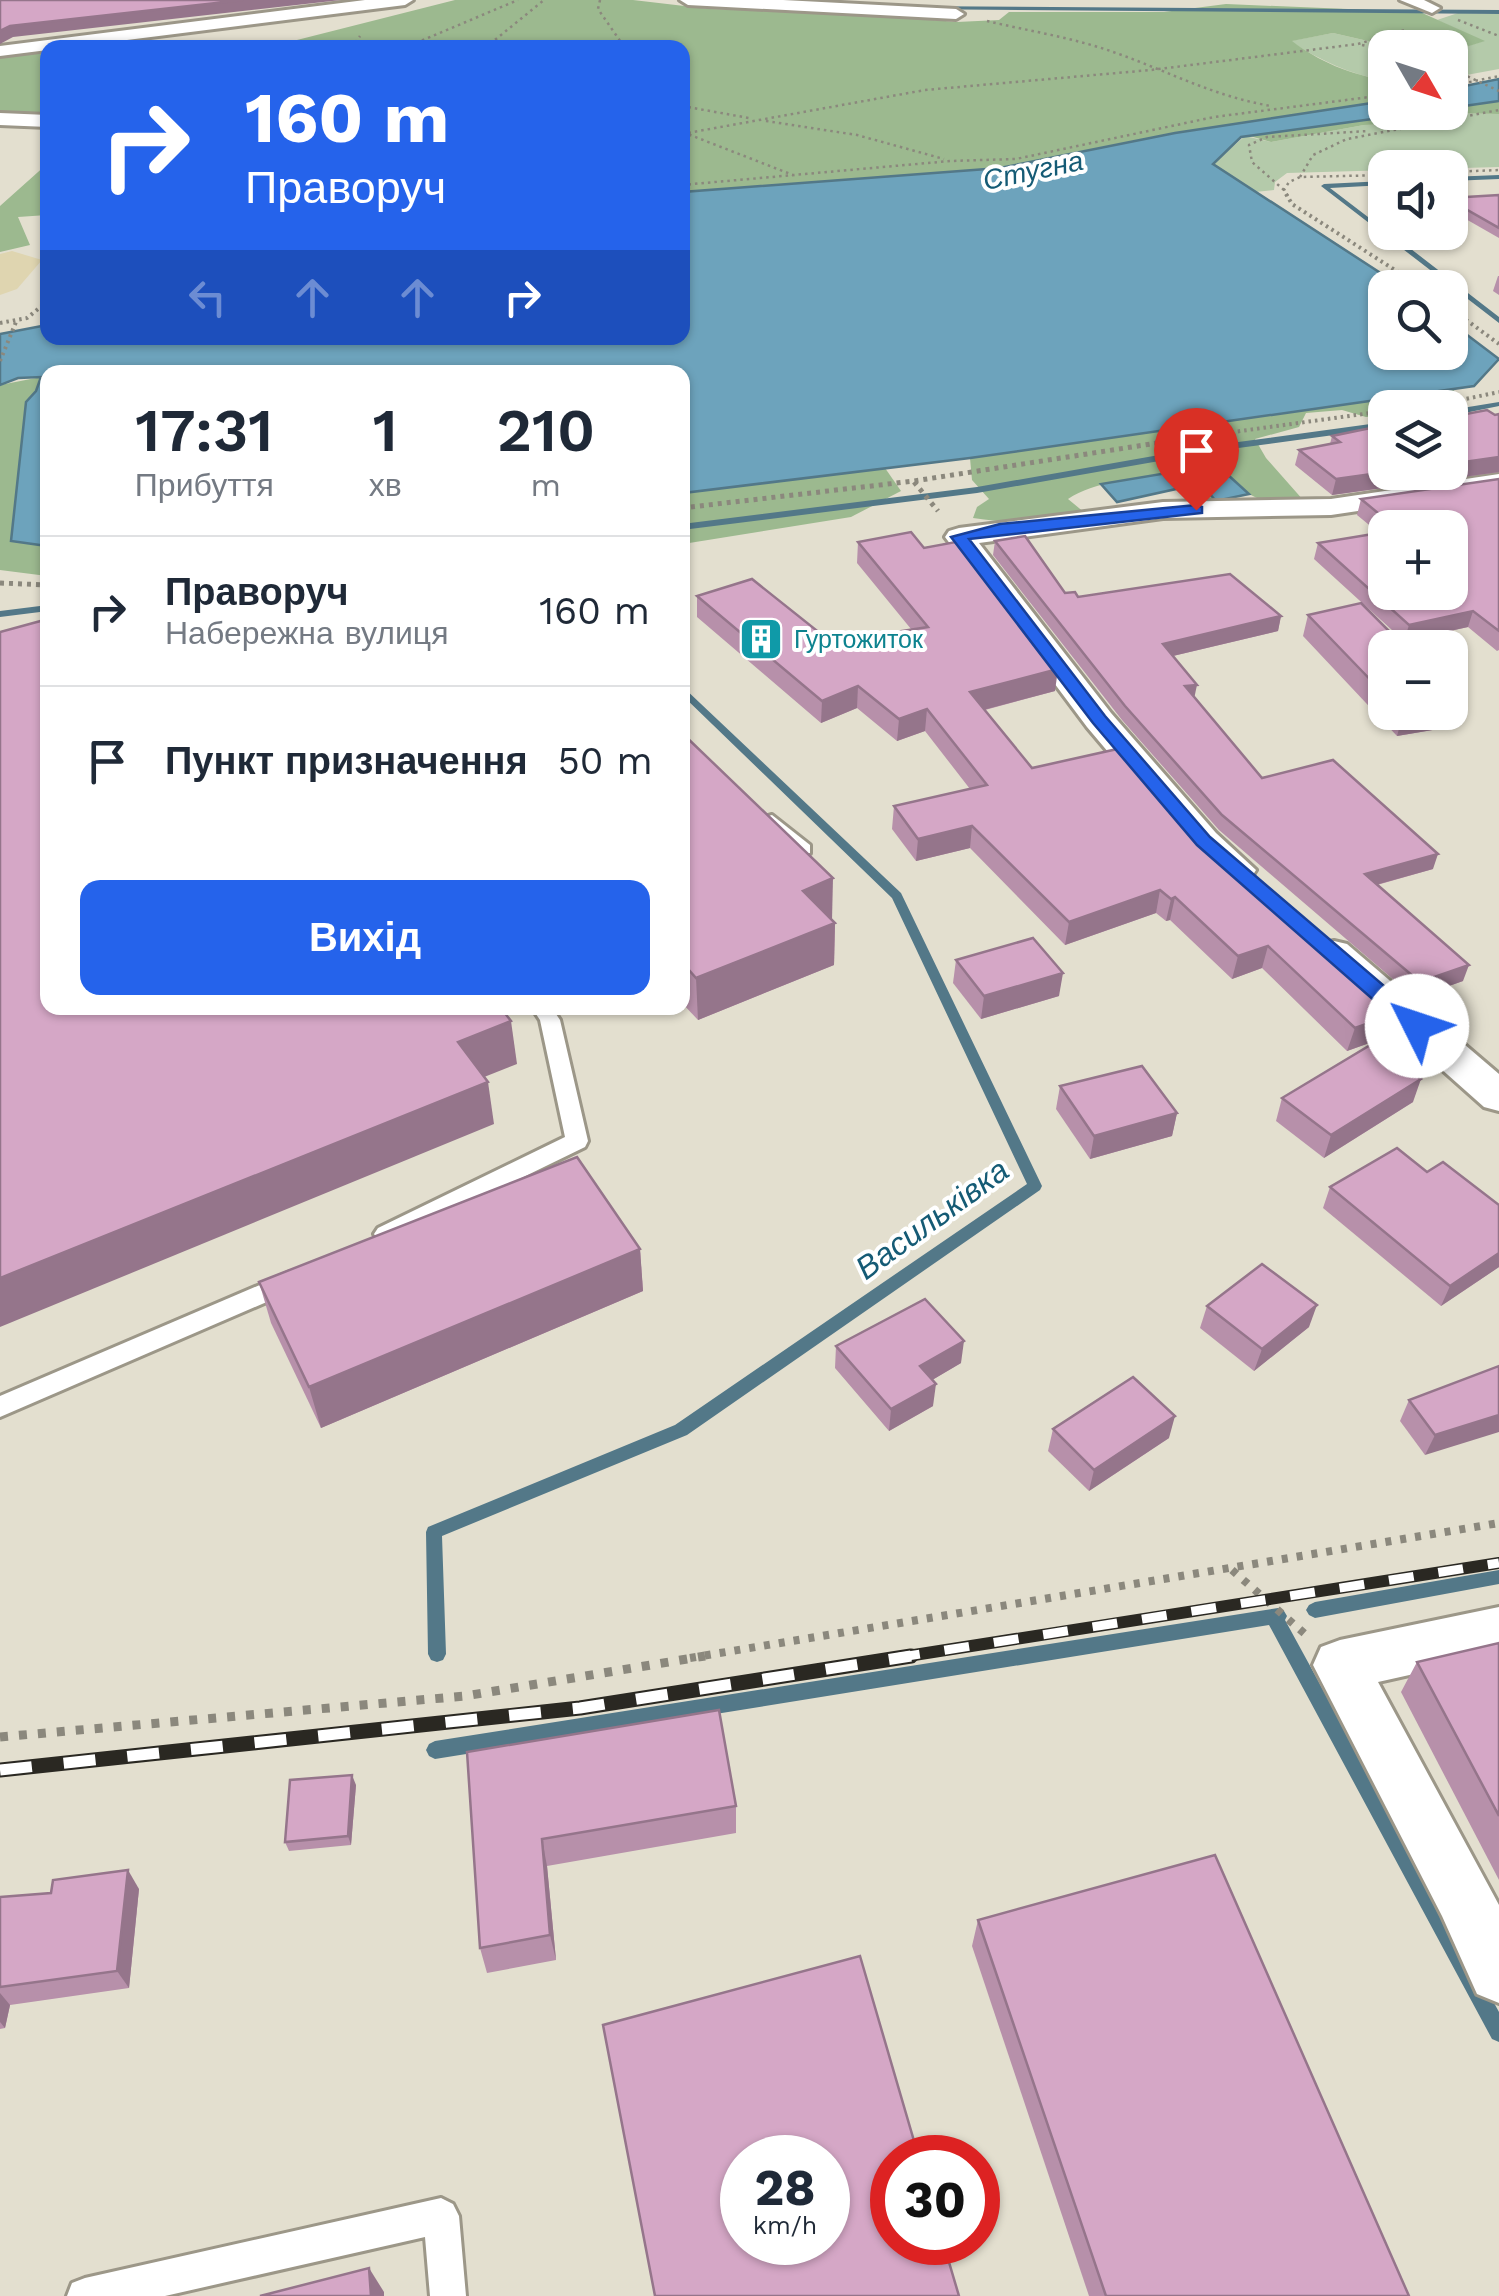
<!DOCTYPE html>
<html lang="uk">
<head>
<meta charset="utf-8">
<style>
	body { margin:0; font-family:"Work Sans",sans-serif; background:#f6f6f7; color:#1f2937; height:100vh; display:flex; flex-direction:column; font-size:38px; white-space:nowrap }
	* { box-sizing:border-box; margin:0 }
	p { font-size:32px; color:#747a83 }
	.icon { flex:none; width:55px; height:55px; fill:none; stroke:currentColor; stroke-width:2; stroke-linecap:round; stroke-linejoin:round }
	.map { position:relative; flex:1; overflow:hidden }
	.panel { position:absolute; left:40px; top:365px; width:650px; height:650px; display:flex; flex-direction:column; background:#fff; border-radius:20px; box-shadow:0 2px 8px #0004 }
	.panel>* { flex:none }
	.hud { position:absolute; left:40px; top:40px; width:650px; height:305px; border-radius:20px; box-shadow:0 2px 8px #0004; background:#2563eb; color:#fff; overflow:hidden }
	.needle { width:65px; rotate:129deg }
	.fabs { position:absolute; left:1368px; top:30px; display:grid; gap:20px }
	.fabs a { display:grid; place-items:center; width:100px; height:100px; border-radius:20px; background:#fff; box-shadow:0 2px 8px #0004; font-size:50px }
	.speed { position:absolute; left:720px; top:2135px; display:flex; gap:20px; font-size:50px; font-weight:700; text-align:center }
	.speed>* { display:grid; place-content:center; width:130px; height:130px; border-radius:50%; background:#fff; box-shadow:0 2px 8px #0004; line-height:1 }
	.speed small { font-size:25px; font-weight:400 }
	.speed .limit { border:15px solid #d22; background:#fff; color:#111 }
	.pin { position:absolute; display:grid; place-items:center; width:85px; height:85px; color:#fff; margin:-102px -42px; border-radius:50% 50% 50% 0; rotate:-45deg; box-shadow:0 0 10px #0007 }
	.pin .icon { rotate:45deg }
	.me { position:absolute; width:110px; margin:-55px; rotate:311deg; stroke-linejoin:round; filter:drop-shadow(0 0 8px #0008) }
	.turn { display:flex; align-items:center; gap:35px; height:210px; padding:0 40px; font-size:45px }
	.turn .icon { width:130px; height:130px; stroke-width:2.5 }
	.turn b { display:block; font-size:70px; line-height:85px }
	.lanes { display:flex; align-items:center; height:95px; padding:0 40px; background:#0003; justify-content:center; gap:50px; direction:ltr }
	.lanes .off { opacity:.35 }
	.eta { display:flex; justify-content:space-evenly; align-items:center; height:170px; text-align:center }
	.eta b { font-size:60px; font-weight:600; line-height:70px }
	.primary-button { display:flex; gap:20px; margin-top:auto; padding:20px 40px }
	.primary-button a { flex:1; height:115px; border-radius:20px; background:#2563eb; color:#fff; font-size:40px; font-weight:600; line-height:115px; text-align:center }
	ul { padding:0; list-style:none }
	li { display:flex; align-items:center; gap:30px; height:150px; padding:0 40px; border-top:2px solid #e0e1e3 }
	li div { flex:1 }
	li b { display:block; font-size:38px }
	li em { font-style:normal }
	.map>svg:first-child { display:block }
</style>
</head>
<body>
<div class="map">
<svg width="1499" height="2296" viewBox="0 0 1499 2296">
	<rect width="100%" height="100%" fill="#e3dfcf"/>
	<g fill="#b4caaa">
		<path d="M1458,13L1499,14V69L1450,78V52L1483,41L1437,20Z"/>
		<path d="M1333,33L1394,47L1385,48V80C1350,75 1320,60 1290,41Z"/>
		<path d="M1440,113L1499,114V167L1287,173L1275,182L1274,190L1255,192L1213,164L1245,136L1271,142L1364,125L1426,123Z"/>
	</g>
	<g fill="#9cb98f">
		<path d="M455,0H633L710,9L826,11L957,22L999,20L1009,12H1164L1226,4L1420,12L1485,41L1450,52V48L1394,47L1333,33L1292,41C1318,61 1351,75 1385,80V101L1175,133L1000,168L683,192L682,48H217L293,41Z"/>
		<path d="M47,51V117L0,115V58Z"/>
		<path d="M1499,101V114L1440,113L1426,123L1364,125L1271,142L1239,133L1389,113L1450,112V104Z"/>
		<path d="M47,164V215L18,217L30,245L0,252V206Z"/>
		<path d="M41,377L11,541L47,546V576L0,570V385Z"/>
		<path d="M1447,377L1455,393L1389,403L1392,407L1385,408V416L1366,417L1342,410L1306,413L1299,427L1255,439L1266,458L1304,501C1253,506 1252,497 1216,464L1186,468L1216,501L1191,496L1167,473C1134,479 1095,481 1068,499L1085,513C1049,523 1010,524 973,518L977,507L989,499L972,480L970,458L1129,418Z"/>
		<path d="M885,468L901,491L851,517L683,544V493Z"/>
	</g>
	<path fill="#dfd5b0" d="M12,251L42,260L17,289L0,295V254Z"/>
	<g fill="#6da3bc" stroke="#537888" stroke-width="2.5">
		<path d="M1499,79V101L1450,108V89Z"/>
		<path d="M1385,101V112L1416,113L1241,137L1213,164L1402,287L1385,288V352H1450V322L1499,359L1474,386L970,458L683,493L682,372H48L47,546L11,541L26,402L36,391L41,377L18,378L0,385V334L47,325L48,338H682L683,192L1000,168L1175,133Z"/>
		<path d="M1216,464L1249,494L1216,501L1186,467Z"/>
		<path d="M1167,473L1185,487L1117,502L1101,484Z"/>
	</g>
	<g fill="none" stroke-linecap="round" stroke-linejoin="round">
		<g fill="#537888" fill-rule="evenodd">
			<path d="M901,6L1499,10V14L903,9Z"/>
			<path d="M1499,175V179L1450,181V177Z"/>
			<path d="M1385,181V185L1330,188L1385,230V232H1389L1499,317V323L1321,186L1324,184Z"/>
			<path d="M1499,402V406L1450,416V410Z"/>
			<path d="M1385,422V428L1216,451L977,493L682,530V524L977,487L1216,445Z"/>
			<path d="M48,605V611L0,617V611Z"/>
			<path d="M682,686L901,893L1042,1186L1040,1190L687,1435L442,1536L446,1654L443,1660L437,1662L431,1660L428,1654L426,1532L428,1527L675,1425L1027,1184L892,898L682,695Z"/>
			<path d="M1499,1570V1584L1315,1618L1309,1615L1306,1610L1309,1605L1315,1602Z"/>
			<path d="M1278,1608L1284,1611L1287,1616L1285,1620L1499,2012V2042L1492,2039L1269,1625L435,1759L429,1756L426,1750L429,1744L435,1741Z"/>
		</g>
		<g stroke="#9c9788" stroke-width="6">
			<g id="lane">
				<path d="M772,815L810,845V853H796L765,825V817Z"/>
				<path d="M532,1008H552L560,1020L588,1141L585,1147L394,1240H378L374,1234L378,1228L565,1137L540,1020Z"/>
				<path d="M290,1272L299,1274L302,1281L299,1288L0,1417V1396Z"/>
				<path d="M441,2198L453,2204L459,2216L466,2296H430L425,2237L165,2296H67L72,2283L85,2278Z"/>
			</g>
		</g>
		<g stroke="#9c9788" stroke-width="6">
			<g id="street">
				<path d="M365,0H413L405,5L0,56V46Z"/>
				<path d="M680,0H783L956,9L964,14L956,19L688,5Z"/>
				<path d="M1400,0H1424L1440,8L1432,13Z"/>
				<path d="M0,113L48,115V127L0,125Z"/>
				<path d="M1499,474V490L1331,515L1163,518L979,543L1111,713L1216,833L1256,870L1251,878L1238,881L1225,878L1190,849L1087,727L945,537L949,531L959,528L1163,502L1331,499Z"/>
				<path d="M1334,941L1347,944L1499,1074V1111L1484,1107L1321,962L1315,953L1321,944Z"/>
				<path d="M1499,1607V1655L1378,1682L1499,1905V2003L1477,1994L1442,1916L1313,1665L1321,1647L1340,1640Z"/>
			</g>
		</g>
		<g stroke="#8b887d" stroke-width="2.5" stroke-dasharray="2.5 4" stroke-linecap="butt">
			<path d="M600,0L598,9L625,48"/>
			<path d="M1458,20L1499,36"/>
			<path d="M987,21C1029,31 1075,38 1116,53C1170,72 1213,96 1271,106"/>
			<path d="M1362,45L1385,50"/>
			<path d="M352,48L360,36"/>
			<path d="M404,48L518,0"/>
			<path d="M485,48L544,0"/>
			<path d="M1450,68L1499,91"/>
			<path d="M1450,86L1499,76"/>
			<path d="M682,105L685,133L793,175"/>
			<path d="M682,106L749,118"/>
			<path d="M766,121L857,135L944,159"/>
			<path d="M682,134L925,90L1151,70L1358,44L1405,30"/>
			<path d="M1450,172L1499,170"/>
			<path d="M1300,177L1313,155L1347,139L1499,110"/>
			<path d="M682,185L950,161L1016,159L1214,117L1385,95"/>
			<path d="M1284,190L1252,162L1249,145L1267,137L1369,131"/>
			<path d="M1288,196L1284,190L1289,182L1300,177L1385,175"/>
		</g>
		<g stroke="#8b887d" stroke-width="4" stroke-dasharray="2.5 4" stroke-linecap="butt">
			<path d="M1286,194L1292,204L1423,288"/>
			<path d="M1450,308L1499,344"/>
			<path d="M0,323L27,318L48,301"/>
			<path d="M0,361L16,322"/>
			<path d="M1422,408L1499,392"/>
			<path d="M1154,443L1385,411"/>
		</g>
		<g stroke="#8b887d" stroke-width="5" stroke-dasharray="4 5" stroke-linecap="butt">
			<path d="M914,482L938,511"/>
			<path d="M682,508L914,481L1170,441"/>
			<path d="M0,583L48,585"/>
		</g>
		<g stroke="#8b887d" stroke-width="8" stroke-dasharray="6 9" stroke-linecap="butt">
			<path d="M1232,1570L1305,1634"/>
			<path d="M690,1658L1499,1523"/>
		</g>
		<path stroke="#8b887d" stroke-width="9" stroke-dasharray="8 11" stroke-linecap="butt" d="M0,1737L465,1696L705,1656"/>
		<use href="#lane" fill="#fff" fill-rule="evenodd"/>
		<use href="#street" fill="#fff" fill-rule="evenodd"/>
		<g stroke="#2a2822" stroke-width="12">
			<path id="rail-far1" d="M895,1658L1499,1563"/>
		</g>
		<g stroke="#2a2822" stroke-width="15">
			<path id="rail" d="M0,1770L580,1708L911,1656"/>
		</g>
		<use href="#rail-far1" stroke="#fff" stroke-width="9" stroke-dasharray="25" stroke-linecap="butt"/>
		<use href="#rail" stroke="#fff" stroke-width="11" stroke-dasharray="32" stroke-linecap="butt"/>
	</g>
	<g fill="#b790aa" fill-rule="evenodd">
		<path d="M1499,195V238L1450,210V198Z"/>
		<path d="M1498,276H1499V295L1493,291Z"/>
		<path d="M1499,414V472L1332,495L1295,465L1299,450L1330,444L1332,436L1385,472Z"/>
		<path d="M1499,479V650L1497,651L1468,627L1404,641L1314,559L1318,543L1379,533L1357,515L1361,499ZM1385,528H1450L1385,592Z"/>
		<path d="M995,541L1065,593L1078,597L1281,616L1278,631L1173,656L1194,697L1262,778L1433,869L1377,885L1463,981L1415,998L1219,830L1122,720L993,555Z"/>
		<path d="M858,542L1055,691L985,710L1032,768L1192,829L1379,990L1377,995L1397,1013L1389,1036L1347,1051L1262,968L1232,979L1170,920L1166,921L1156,913L1065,945L970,848L916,861L892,829L894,806L970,789L925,731L897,741L857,708L821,723L697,617V596L831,642L911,629L857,563Z"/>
		<path d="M1308,615L1385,648V712H1450L1463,704L1456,726L1397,736L1303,636Z"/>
		<path d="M682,733L835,923L834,965L698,1020L682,1003Z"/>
		<path d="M956,960L1059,996L981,1019L953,983Z"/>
		<path d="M1060,1086L1177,1113L1172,1136L1090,1159L1056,1109Z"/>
		<path d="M1282,1098L1413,1102L1324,1158L1276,1121Z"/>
		<path d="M1427,1172L1499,1205V1267L1441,1306L1323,1208L1330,1187Z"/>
		<path d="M640,1249L643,1291L321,1428L271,1323L259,1282Z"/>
		<path d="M1207,1306L1309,1327L1254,1371L1200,1328Z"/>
		<path d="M836,1346L961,1363L932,1380L933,1406L889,1431L835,1368Z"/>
		<path d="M1499,1366L1425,1455L1400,1421L1409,1400Z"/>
		<path d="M1053,1429L1169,1438L1089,1491L1048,1451Z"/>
		<path d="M1499,1643V1880L1401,1692L1417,1662Z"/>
		<path d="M467,1752L736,1806V1833L547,1866L556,1960L487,1973L480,1948Z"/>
		<path d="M356,1785L351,1845L289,1851L285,1842Z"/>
		<path d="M139,1889L129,1988L10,2005L5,2028L0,2029V1897Z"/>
		<path d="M978,1920L1409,2296H1089L972,1946Z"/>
	</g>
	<g fill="#95758b">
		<path d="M243,0H341L13,37L0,44V31L10,26Z"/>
		<path d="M1499,457V472L1332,495L1336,479L1386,472H1450V464Z"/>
		<path d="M1473,611L1468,627L1404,641L1409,625Z"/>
		<path d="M1281,616L1278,631L1160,659L1163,644Z"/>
		<path d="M1058,669L1055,691L968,714L970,692Z"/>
		<path d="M1197,685L1194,699L1185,686Z"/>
		<path d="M858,686L857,708L821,723L822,701Z"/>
		<path d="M1463,704L1456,726L1397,736L1403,714L1450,712V706Z"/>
		<path d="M927,709L925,731L897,741L899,719Z"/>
		<path d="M972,826L970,848L916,861L918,839Z"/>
		<path d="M1438,854L1433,869L1361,889L1365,874Z"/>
		<path d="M833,878L832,920L803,891Z"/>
		<path d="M1160,890L1156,913L1065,945L1069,922Z"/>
		<path d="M1175,897L1170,920L1166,921L1171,899Z"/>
		<path d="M835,923L834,965L698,1020L696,978Z"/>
		<path d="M1268,946L1262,968L1232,979L1238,956Z"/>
		<path d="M1469,965L1463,981L1415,998L1420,982Z"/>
		<path d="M1063,973L1059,996L981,1019L984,996Z"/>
		<path d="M1397,1013L1389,1036L1347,1051L1355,1028Z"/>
		<path d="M511,1021L517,1064L464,1085L458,1042Z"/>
		<path d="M1421,1079L1413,1102L1324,1158L1331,1135Z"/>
		<path d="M488,1082L494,1124L0,1327V1278Z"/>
		<path d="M1177,1113L1172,1136L1090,1159L1094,1136Z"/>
		<path d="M640,1249L643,1291L321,1428L309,1387Z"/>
		<path d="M1499,1253V1267L1441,1306L1450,1286Z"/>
		<path d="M1317,1305L1309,1327L1254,1371L1262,1349Z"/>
		<path d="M964,1341L961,1363L917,1389L920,1366Z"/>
		<path d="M936,1384L933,1406L889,1431L891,1409Z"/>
		<path d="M1499,1415V1432L1425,1455L1435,1435Z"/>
		<path d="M1175,1416L1169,1438L1089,1491L1094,1470Z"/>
		<path d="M352,1775L356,1785L351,1845L348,1836Z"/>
		<path d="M542,1839L547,1866L556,1960L550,1935Z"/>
		<path d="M128,1870L139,1889L129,1988L117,1971Z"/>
		<path d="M0,1993L10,2005L5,2028L0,2022Z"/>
		<path d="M369,2268L384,2292V2296H371Z"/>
	</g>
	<g fill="#d5a7c6" stroke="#95758b" stroke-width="2.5" fill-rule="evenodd">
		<path d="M0,0H243L10,26L0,31Z"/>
		<path d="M1499,195V228L1450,200V198Z"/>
		<path d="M1487,410L1495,415L1499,414V457L1450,464V417Z"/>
		<path d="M1385,425L1386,472L1336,479L1299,450L1340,442L1332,436Z"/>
		<path d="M1499,479V631L1473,611L1409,625L1318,543L1385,532V592H1450V528H1396L1361,499Z"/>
		<path d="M911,532L924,548L961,541L1058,669L970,692L1032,768L1122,748L1192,829L1379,990L1374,992L1397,1013L1355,1028L1268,946L1238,956L1175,897L1171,899L1160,890L1069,922L972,826L918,839L894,806L987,785L927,709L899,719L858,686L822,701L697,596L752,579L831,642L928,627L858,542Z"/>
		<path d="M1025,536L1065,593L1075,592L1078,597L1230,574L1281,616L1163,644L1197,685L1185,686L1262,778L1333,760L1438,854L1365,874L1469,965L1420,982L1222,815L1125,706L995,541Z"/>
		<path d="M1361,603L1406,648H1385V695L1308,615Z"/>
		<path d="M48,619V1008H501L511,1021L458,1042L488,1082L0,1278V632Z"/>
		<path d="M1450,691L1463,704L1450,706Z"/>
		<path d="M682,733L833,878L803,891L835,923L696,978L682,962Z"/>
		<path d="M1033,938L1063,973L984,996L956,960Z"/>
		<path d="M1372,1044L1421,1079L1331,1135L1282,1098Z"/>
		<path d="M1142,1066L1177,1113L1094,1136L1060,1086Z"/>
		<path d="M1397,1148L1427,1172L1443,1162L1499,1205V1253L1450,1286L1330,1187Z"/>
		<path d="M577,1157L640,1249L309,1387L259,1282Z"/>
		<path d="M1262,1264L1317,1305L1262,1349L1207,1306Z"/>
		<path d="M925,1299L964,1341L920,1366L936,1384L891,1409L836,1346Z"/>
		<path d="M1499,1366V1415L1435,1435L1409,1400Z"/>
		<path d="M1133,1377L1175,1416L1094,1470L1053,1429Z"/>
		<path d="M1499,1643V1816L1417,1662Z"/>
		<path d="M719,1710L736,1806L542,1839L550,1935L480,1948L467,1752Z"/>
		<path d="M352,1775L348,1836L285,1842L290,1780Z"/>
		<path d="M1215,1855L1409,2296H1106L978,1920Z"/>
		<path d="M128,1870L117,1971L0,1987V1897L51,1893L53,1880Z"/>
		<path d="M860,1956L919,2158H892V2242H943L959,2296H655L603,2025ZM742,2158H828V2242H742Z"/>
		<path d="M369,2268L371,2296H260Z"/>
	</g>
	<path fill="#2563eb" stroke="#184099" stroke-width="2.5" d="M1196,505L1202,507V513L969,539L1105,716L1210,837L1425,1021L1428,1026L1425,1031H1409L1197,845L1093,723L951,537L1000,524Z"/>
	<defs>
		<g id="building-square" transform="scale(2.25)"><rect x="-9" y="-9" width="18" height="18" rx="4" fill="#0f9aa8" stroke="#fff"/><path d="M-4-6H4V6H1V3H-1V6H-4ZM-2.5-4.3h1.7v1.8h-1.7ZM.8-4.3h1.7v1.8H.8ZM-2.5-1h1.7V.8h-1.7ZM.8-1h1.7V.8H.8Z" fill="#fff"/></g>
	</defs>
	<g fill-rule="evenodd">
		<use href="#building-square" x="761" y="639"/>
	</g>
	<g text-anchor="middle" stroke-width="8" stroke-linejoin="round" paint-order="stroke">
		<g font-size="25" fill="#0d838f" stroke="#fff" text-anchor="start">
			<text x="794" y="648">Гуртожиток</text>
		</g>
		<g font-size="28" font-style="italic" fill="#155b75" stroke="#fff">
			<text transform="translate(1033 170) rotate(-12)" y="10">Стугна</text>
		</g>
		<g font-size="32" font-style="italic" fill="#155b75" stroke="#fff">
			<text transform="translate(932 1219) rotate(-36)" y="11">Васильківка</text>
		</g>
	</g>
</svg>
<div class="fabs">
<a><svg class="needle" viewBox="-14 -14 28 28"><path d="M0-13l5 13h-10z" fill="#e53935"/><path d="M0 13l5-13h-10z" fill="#747a83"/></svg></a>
<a><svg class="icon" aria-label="sound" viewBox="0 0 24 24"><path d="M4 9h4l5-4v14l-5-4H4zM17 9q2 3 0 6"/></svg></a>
<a><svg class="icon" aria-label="search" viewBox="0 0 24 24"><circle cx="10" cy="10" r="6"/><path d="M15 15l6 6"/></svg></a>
<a><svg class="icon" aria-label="layers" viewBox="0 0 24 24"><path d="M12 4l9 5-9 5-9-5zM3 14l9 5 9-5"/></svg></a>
<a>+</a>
<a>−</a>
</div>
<div class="speed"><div>28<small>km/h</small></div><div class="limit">30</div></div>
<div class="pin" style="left:1196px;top:510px;background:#d93025"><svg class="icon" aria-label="arrive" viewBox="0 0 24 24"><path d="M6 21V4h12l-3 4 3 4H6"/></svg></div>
<svg class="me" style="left:1417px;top:1026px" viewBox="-20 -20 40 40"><circle r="19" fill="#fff"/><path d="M0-13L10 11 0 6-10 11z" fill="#2563eb"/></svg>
<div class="hud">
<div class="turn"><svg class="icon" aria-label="right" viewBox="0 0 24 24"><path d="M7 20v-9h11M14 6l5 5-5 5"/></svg><div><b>160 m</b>Праворуч</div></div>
<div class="lanes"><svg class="icon off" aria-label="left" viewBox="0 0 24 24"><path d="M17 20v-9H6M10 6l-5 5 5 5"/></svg><svg class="icon off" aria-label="ahead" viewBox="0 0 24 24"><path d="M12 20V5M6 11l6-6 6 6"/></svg><svg class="icon off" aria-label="ahead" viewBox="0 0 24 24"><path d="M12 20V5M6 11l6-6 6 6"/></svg><svg class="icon" aria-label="right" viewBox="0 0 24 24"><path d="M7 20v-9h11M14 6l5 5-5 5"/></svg></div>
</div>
<section class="panel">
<div class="eta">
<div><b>17:31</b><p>Прибуття</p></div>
<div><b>1</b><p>хв</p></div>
<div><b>210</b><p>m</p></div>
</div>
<ul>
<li><svg class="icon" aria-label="right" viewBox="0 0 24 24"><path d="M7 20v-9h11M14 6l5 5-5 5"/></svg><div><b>Праворуч</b><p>Набережна вулиця</p></div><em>160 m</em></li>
<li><svg class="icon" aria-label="arrive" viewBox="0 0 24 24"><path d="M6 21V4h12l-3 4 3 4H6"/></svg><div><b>Пункт призначення</b></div><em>50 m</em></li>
</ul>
<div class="primary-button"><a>Вихід</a></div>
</section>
</div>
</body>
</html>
